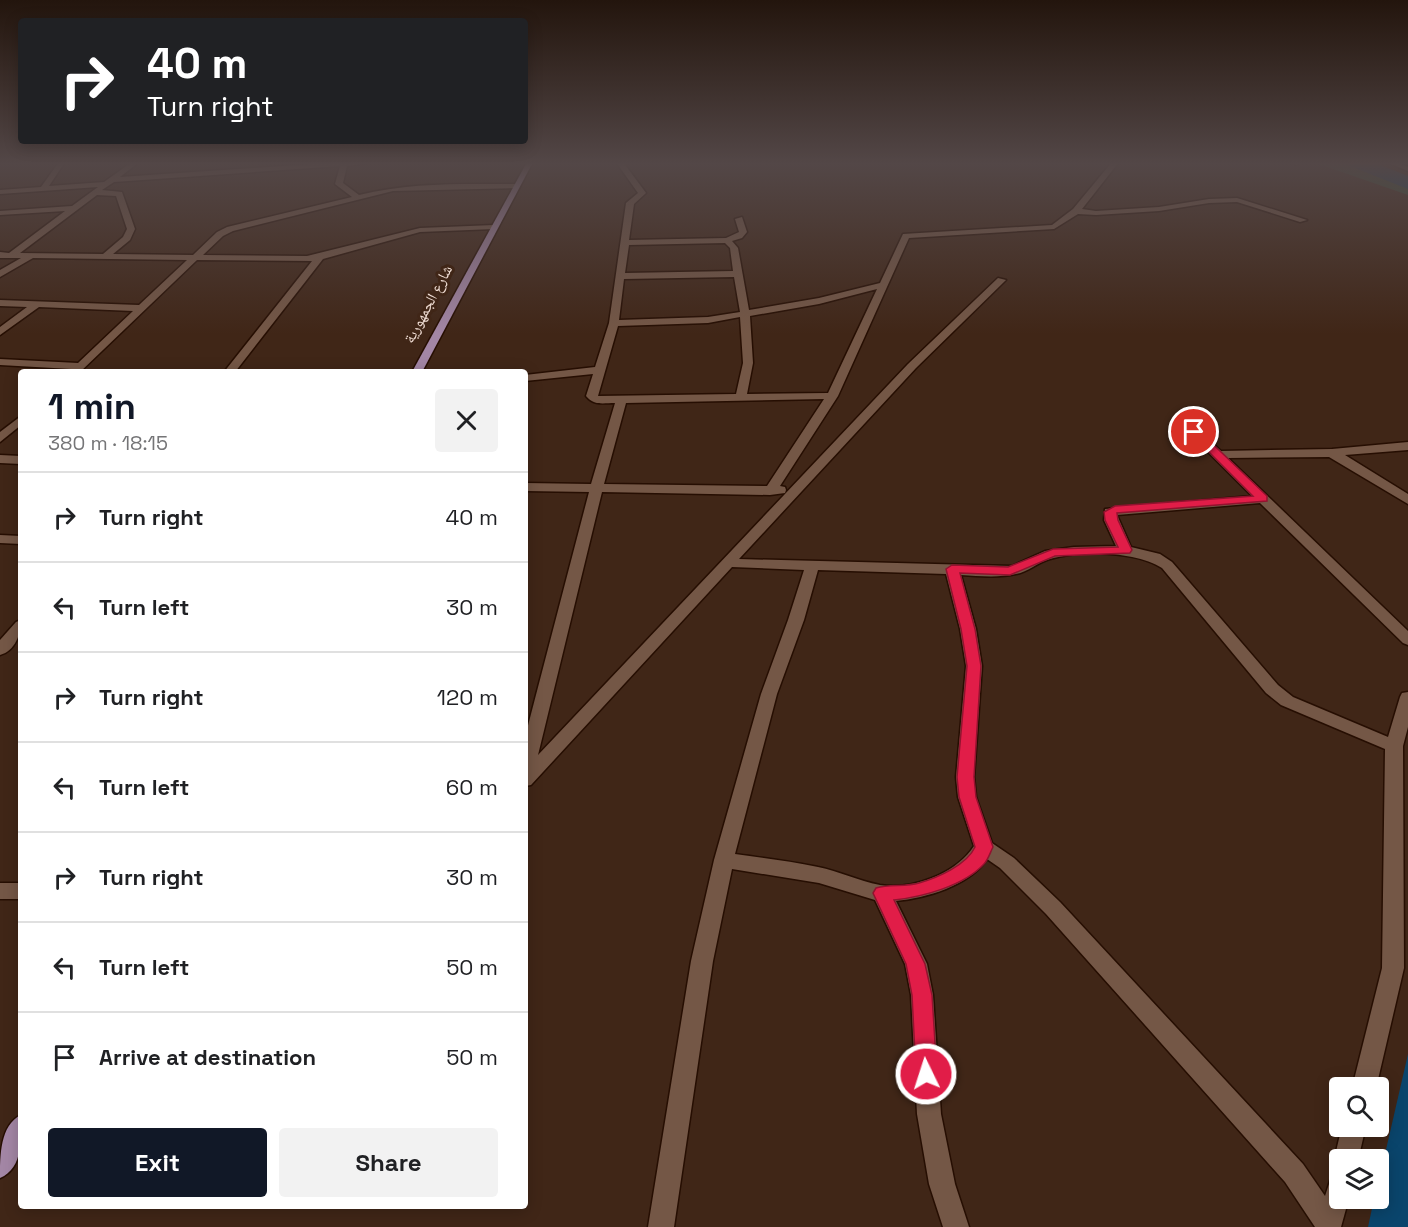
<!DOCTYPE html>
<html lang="en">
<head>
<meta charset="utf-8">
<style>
	body { margin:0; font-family:"Space Grotesk","Noto Naskh Arabic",sans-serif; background:#f2f2f2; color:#202124; height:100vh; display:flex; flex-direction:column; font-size:22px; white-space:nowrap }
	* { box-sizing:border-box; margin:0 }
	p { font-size:20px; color:#757577 }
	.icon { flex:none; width:33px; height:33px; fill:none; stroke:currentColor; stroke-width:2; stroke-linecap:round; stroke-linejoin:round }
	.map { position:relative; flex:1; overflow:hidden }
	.drawer { position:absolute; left:18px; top:369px; width:510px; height:840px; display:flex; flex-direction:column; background:#fff; border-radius:6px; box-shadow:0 3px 15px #0003 }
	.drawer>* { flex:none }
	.guide { position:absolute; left:18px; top:18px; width:510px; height:126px; border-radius:6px; box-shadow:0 3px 15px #0003; background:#202124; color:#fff; overflow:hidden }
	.buttons { position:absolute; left:1329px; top:1077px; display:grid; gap:12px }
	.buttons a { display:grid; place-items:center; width:60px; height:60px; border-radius:6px; background:#fff; box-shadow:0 3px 15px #0003; font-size:30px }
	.pin { position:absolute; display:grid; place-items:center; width:51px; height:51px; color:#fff; margin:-26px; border:3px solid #fff; border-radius:50%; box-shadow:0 2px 6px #0007 }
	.me { position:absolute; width:66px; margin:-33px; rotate:356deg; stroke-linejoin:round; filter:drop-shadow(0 0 4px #0008) }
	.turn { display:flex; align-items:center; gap:21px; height:126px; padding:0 30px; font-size:27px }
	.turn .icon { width:78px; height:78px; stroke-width:2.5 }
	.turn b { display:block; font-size:42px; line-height:51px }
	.round { display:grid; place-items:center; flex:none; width:63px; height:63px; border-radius:6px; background:#f2f2f2 }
	.head { display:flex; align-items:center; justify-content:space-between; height:102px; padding:0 30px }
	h1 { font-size:36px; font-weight:700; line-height:45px; color:#111827 }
	.button { display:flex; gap:12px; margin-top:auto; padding:12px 30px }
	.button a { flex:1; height:69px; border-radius:6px; background:#111827; color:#fff; font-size:24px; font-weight:700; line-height:69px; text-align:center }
	.button a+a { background:#f2f2f2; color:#202124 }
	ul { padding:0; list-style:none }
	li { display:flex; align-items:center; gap:18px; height:90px; padding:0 30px; border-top:2px solid #e0e0e0 }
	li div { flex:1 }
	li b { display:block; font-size:22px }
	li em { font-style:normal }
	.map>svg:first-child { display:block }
</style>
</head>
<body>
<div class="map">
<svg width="1408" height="1227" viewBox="0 0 1408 1227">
	<rect width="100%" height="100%" fill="#402617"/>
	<path fill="#2f5437" d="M1313,162H1370L1408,177V195Z"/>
	<path fill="#0a456c" d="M1408,1054V1227H1368L1374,1199L1378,1198L1379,1180Z"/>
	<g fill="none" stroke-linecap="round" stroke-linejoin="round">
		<path fill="#0a456c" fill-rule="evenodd" d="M1348,162H1373L1408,176V189L1350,166Z"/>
		<g stroke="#260e02" stroke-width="3">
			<g id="minor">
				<path d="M59,162H65L49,186L104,182L132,162H139L120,177L342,162H375L347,166L343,183L359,195C411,182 463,184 516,184L520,186L516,188L393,191L233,231L223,236L203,255L307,256L420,228L494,225L498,227L494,229L420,232L323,259L235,372H224L312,261L197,260L80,372H69L71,369L0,365V359L78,363L133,311L39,307L0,335V327L27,307L0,306V300L139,305L187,260L33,258L0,277V270L21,258H0V252L9,253L65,211L0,215V211L72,206L98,187L0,194V190L41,187ZM340,166L335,184L352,197L227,227L217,232L193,255L113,254L130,240L135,229L122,192L102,190L114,182ZM97,195L116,196L127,229L123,237L103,254L20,253Z"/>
				<path d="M616,162H623L646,193L634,204L629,240L726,238L739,232L735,219L742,217L747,232L742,238L732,241L738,248L749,310L819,298L880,283L903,234L1052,225L1073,209L1112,162H1119L1082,209L1096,211L1159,207L1209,199L1237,198L1307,220L1300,222L1237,202L1209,203L1159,211L1096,215L1078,214L1054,229L909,238L838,396L780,486L785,487L786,490L785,493L770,495L602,492L538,755L908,364L998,278L1006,280L916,368L739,559L1012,566L1045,551L1074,547L1116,546L1104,520L1105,509L1252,496L1190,434V430H1198L1221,451L1332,449L1408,442V450L1345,455L1408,494V504L1329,457L1228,458L1408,631V645L1403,643L1260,503L1117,515L1131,547L1160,554L1172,562L1278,685L1293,697L1388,737L1400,697L1402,693L1408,692V727L1403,746L1404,968L1376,1088H1352L1382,968L1385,749L1281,705L1266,693L1162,568C1136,551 1080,550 1050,559C1038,562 1028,572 1016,574C998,578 979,576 961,575L976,629L982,666L974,777L976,797L992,843L1014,858L1060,902L1303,1164L1325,1196L1331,1178L1340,1175V1198H1349L1341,1227H1315L1285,1182L1046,914L1000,868L987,859C969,886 926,898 896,901L927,964L933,995L941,1114L955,1184L969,1227H943L929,1184L917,1114L911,995L905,964L875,900L819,883L732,869L713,961L674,1227H648L691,961L714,860L761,694L788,620L804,570L732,567L531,785L525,786V737L589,492L525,491V483L591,484L615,403C603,403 594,406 586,396L593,374L525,381V375L595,367L609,323L626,203L638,193ZM725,243L730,248L733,271L625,273L629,245ZM734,277L740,312L708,317L619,320L624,279ZM877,289L828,393L747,394L753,363L750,316L819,304ZM740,317L743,363L736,394L598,396L618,326L708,323ZM824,399L767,486L604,484L626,403ZM818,570L946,574L960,629L966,666L956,777L958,797L974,846C956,874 912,890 880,885C858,881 839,871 818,867C790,861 763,858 735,854L777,694L804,620Z"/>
				<path d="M1290,162H1299V163L1296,165Z"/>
				<path d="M1387,162H1396L1408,167V171Z"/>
				<path d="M21,416V425L0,442V432Z"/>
				<path d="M0,455L21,456V464L0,463Z"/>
				<path d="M0,535L21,536V544L0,543Z"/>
				<path d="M21,620C21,634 15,651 0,655V640L16,622Z"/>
				<rect x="0" y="883" width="21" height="16"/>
				<path d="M1342,1126H1366L1358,1160H1340V1170L1334,1160Z"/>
			</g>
		</g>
		<g stroke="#260e02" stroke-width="3">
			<g id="major">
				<path d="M527,162H533L422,372H412Z"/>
				<path d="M21,1115C21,1137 24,1168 0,1178C0,1156 0,1125 21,1115Z"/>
			</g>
		</g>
		<use href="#minor" fill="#745746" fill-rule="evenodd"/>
		<use href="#major" fill="#a386a5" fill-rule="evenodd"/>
	</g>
	<linearGradient id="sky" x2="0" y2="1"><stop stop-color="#23150d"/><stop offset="0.49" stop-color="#534747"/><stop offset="1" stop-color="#534747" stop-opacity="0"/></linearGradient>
	<rect width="1408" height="334" fill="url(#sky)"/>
	<path fill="#e11d48" stroke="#92132f" stroke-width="1.5" d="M1194,429L1198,430L1267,496V501L1117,513L1118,520L1132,550L1130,553L1055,556L1010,575L960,573L975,629L981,666L974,777L976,797L993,847C990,853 988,860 984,864C964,886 922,897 894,900L925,964L932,995L937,1074L934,1080L926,1083L919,1080L916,1074L912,995L906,964L873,893L876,888C890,884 905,887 919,883C937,878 967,865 975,847L959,797L957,777L967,666L961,629L946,569L952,565L1008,567L1053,549L1118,547L1105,520L1104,512L1115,506L1253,496L1191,434V430Z"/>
	<g text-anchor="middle" stroke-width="6" stroke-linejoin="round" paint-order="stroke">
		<g font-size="15" fill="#f0ded5" stroke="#402617">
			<text transform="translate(428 304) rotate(-62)" y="5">شارع الجمهورية</text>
		</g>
	</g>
</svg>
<div class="buttons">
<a><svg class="icon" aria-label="search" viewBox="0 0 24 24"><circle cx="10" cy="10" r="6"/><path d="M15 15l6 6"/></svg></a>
<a><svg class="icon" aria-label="layers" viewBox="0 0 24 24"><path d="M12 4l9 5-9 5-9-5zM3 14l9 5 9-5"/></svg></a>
</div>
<div class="pin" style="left:1194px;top:432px;background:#d93025"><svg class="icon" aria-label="arrive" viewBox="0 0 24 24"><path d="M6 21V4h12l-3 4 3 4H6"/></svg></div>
<svg class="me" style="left:926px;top:1074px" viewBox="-20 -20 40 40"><circle r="17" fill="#e11d48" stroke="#fff" stroke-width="3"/><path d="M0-11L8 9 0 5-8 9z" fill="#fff"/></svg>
<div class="guide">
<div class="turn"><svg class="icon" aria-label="right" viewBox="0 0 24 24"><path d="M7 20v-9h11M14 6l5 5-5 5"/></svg><div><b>40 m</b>Turn right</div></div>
</div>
<section class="drawer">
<div class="head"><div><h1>1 min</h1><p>380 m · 18:15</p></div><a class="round"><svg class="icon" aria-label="close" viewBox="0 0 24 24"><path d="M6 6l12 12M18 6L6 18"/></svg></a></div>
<ul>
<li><svg class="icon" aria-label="right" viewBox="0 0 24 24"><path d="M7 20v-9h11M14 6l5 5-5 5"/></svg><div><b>Turn right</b></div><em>40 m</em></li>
<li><svg class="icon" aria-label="left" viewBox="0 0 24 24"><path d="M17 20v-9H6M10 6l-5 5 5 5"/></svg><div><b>Turn left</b></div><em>30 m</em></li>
<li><svg class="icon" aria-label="right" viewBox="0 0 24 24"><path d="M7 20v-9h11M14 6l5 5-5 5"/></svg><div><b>Turn right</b></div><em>120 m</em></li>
<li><svg class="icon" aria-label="left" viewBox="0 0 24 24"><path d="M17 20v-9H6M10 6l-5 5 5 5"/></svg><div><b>Turn left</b></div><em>60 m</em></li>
<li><svg class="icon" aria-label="right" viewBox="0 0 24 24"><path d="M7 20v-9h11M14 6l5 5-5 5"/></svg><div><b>Turn right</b></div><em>30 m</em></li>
<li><svg class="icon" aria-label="left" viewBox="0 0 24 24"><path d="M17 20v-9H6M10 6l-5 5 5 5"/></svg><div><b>Turn left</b></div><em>50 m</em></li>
<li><svg class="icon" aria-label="arrive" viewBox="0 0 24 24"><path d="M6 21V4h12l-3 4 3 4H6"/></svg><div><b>Arrive at destination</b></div><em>50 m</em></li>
</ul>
<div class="button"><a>Exit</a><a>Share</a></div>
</section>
</div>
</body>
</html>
